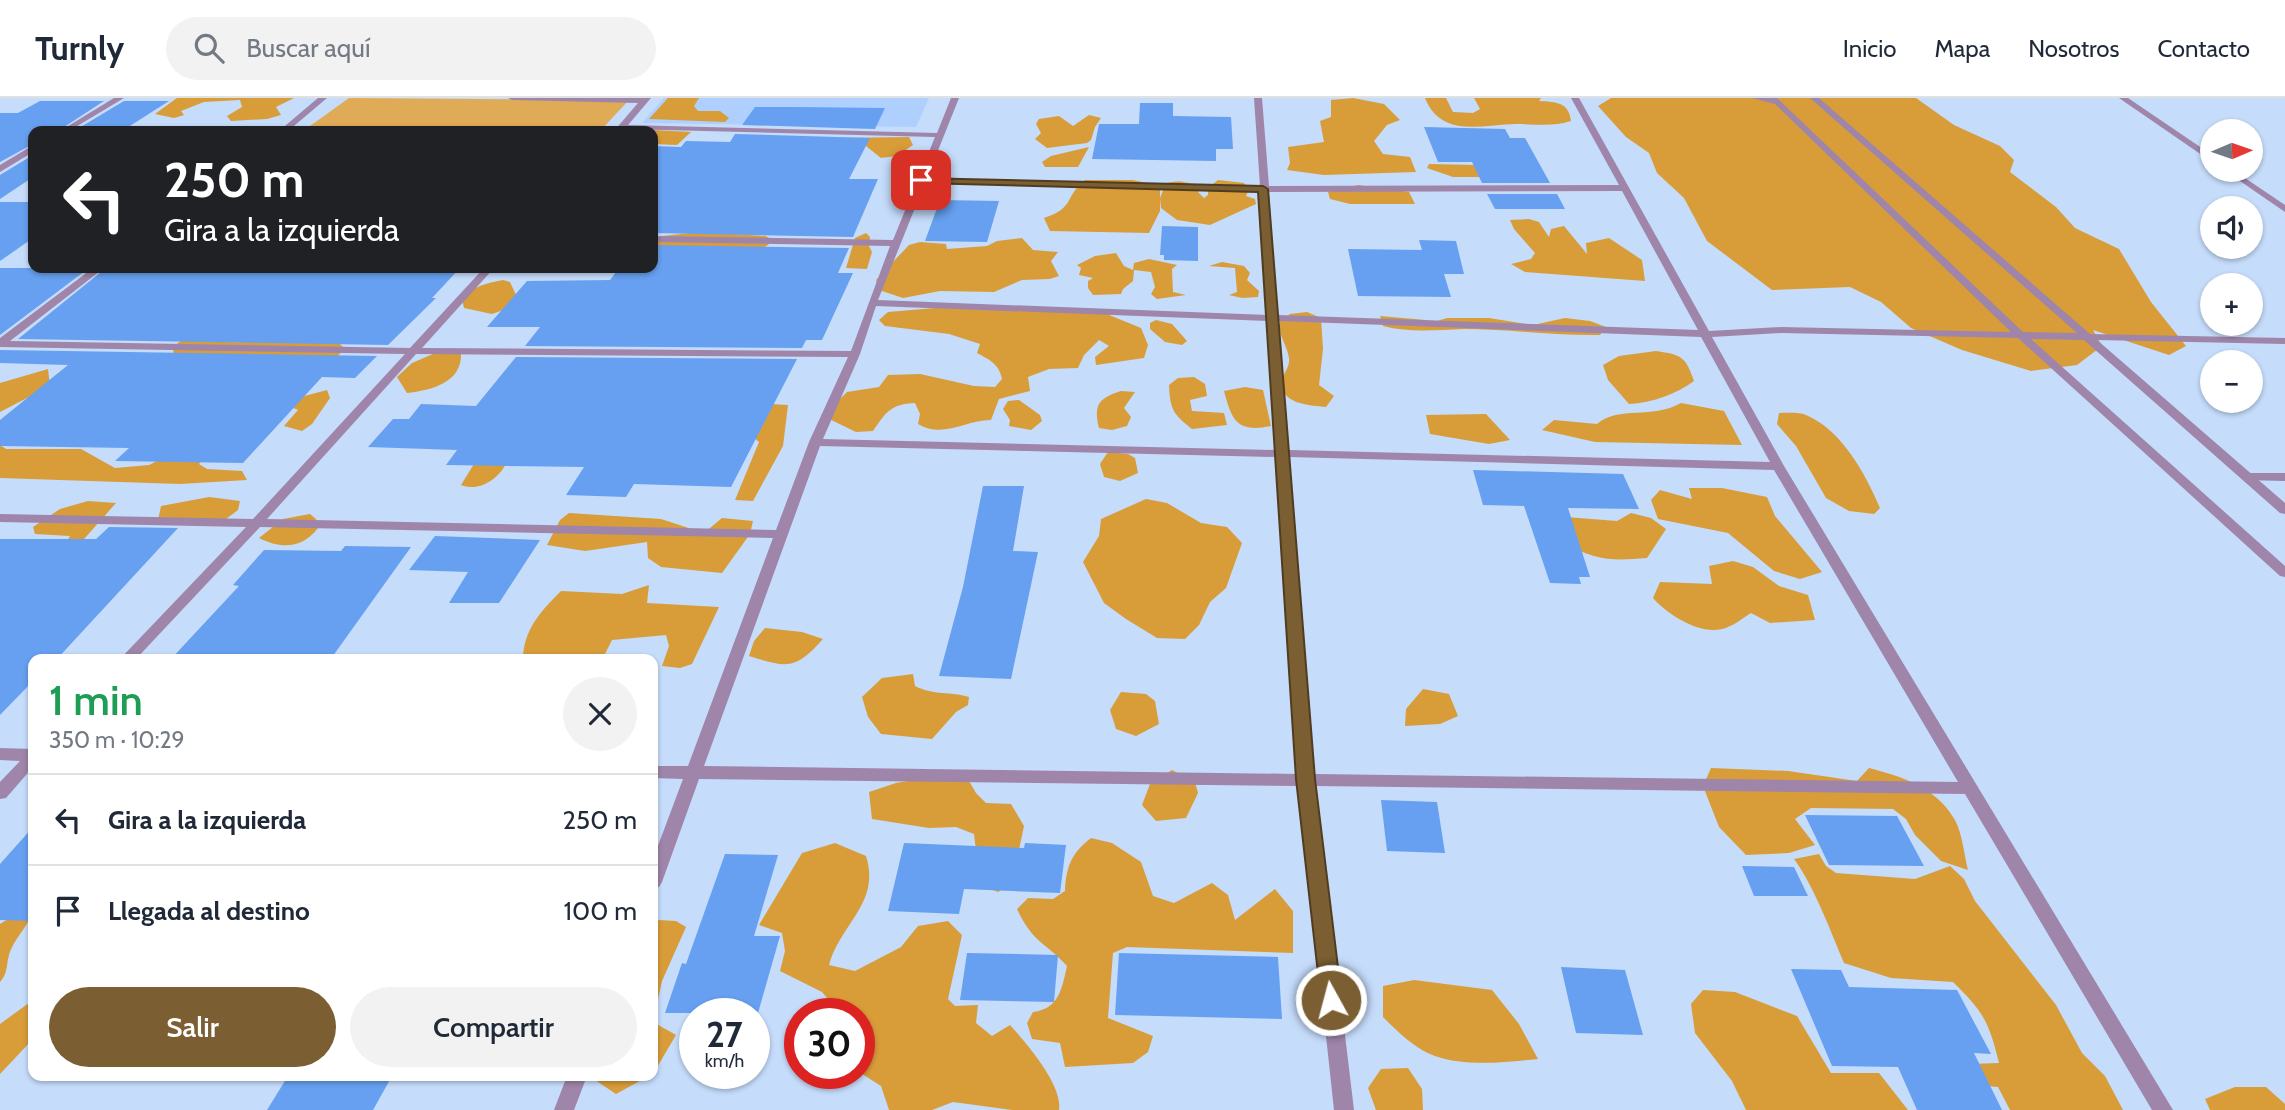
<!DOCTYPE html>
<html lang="es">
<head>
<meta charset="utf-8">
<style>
	body { margin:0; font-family:Cabin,sans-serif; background:#f2f2f3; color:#1f2937; height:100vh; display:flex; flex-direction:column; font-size:26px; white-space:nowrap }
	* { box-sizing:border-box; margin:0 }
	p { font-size:23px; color:#747a83 }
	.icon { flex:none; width:38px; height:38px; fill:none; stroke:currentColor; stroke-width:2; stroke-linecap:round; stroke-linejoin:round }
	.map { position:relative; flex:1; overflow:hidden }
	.side { position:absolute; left:28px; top:556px; width:630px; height:427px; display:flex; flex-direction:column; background:#fff; border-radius:14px; box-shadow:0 2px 5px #0004 }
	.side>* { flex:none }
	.hud { position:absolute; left:28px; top:28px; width:630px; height:147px; border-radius:14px; box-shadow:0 2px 5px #0004; background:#202124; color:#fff; overflow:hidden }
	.needle { width:46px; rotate:88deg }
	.tools { position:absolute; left:2200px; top:21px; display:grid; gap:14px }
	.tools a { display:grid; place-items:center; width:63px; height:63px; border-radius:50%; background:#fff; box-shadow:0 2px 5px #0004; font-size:35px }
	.speed { position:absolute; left:679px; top:900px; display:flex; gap:14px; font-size:35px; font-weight:700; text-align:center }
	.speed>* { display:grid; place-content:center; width:91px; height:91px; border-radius:50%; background:#fff; box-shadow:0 2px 5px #0004; line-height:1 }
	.speed small { font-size:18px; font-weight:400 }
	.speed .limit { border:10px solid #d22; background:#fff; color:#111 }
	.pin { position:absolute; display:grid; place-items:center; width:60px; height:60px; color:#fff; margin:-30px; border-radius:14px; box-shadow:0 4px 10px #0006 }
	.me { position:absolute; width:77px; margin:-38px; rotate:353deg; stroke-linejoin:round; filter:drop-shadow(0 0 5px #0008) }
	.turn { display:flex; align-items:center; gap:24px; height:147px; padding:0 21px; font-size:32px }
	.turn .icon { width:91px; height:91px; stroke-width:2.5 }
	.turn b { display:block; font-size:49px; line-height:60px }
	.round { display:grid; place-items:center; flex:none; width:74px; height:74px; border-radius:37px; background:#f2f2f3 }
	.headline { display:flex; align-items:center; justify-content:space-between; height:119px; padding:0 21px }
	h1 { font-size:42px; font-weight:600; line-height:52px; color:#1e9e55 }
	.button { display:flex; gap:14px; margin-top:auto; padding:14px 21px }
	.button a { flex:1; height:80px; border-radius:42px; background:#7b5e32; color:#fff; font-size:28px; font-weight:600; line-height:80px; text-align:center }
	.button a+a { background:#f2f2f3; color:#1f2937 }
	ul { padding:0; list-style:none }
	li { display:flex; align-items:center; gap:21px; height:91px; padding:0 21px; border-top:2px solid #e0e1e3 }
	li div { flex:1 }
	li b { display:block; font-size:26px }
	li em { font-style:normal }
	header { display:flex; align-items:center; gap:42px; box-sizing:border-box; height:98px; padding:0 35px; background:#fff; border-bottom:2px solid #e0e1e3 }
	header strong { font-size:33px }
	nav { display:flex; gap:38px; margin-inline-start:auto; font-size:24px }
	.search { width:490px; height:63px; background:#f2f2f3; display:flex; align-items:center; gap:18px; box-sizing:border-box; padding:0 24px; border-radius:38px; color:#747a83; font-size:26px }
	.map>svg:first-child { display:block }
</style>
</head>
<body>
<header>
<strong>Turnly</strong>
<div class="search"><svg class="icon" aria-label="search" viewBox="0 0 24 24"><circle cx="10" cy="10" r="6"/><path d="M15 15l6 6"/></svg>Buscar aquí</div>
<nav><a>Inicio</a><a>Mapa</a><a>Nosotros</a><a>Contacto</a></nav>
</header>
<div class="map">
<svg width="2285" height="1012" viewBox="0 0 2285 1012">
	<rect width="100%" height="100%" fill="#c5dcfb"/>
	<path fill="#afd0fe" d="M664,0H929L916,29L642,25Z"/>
	<path fill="#e0ab57" d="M349,0L629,2L600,33H303Z"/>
	<g fill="#d89d39">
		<path d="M177,0H294L276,9L281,17L267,21L231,23L227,18L242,9L240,2L204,4L181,13L184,17L174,20L155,16Z"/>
		<path d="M668,0H699L694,8L698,13H720L729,20L725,24L649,21Z"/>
		<path d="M1353,0L1384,6L1400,22L1387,27L1374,43L1383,56L1410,59L1416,74L1324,77L1287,72L1290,65L1288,49L1324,44L1320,23L1331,19V2Z"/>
		<path d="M1425,0H1446L1453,14L1473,15L1480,11L1474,0H1541L1539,3C1556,4 1569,4 1571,23C1554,29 1535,26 1516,26C1481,27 1441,40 1425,0Z"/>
		<path d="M1611,0H1916L1954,27L2000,48L2014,62L2010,74L2056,109L2075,130L2119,151L2151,204L2186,248L2169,257L2093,232L2102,248L2077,267L2031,273L1962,252L1911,230L1881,204L1850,189L1772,192L1707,143L1684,100L1657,75L1649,55L1626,39L1598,8Z"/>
		<path d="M1089,17L1101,20L1095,29L1091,42L1087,45L1047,50L1035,41L1041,35L1036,26L1039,21L1059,18L1073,28Z"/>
		<path d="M636,31L691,34L677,47L653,46V33H630Z"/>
		<path d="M909,39L913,47L897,58L881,60L866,48L857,49L836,40Z"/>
		<path d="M1089,49L1078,69H1045L1042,64L1051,58Z"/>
		<path d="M1429,66L1474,67L1487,79H1453L1427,70Z"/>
		<path d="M1085,82H1133L1160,88V113L1149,135L1050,133L1044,120C1075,110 1064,99 1085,82Z"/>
		<path d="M1218,82L1244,85L1249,91L1246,98L1255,101L1256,106L1210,127L1177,122L1161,110L1160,100L1166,85C1179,82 1188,83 1199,90L1198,94L1204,100L1208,97V90Z"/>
		<path d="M1358,87L1409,94L1415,106H1350L1330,101L1328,94Z"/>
		<path d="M1529,121L1539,124L1549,139L1551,131L1564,128L1587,156L1586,145L1609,140L1642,162L1645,183L1525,174L1511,166L1531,161L1535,155L1514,131L1510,122Z"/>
		<path d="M701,134L765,138L774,142L760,153L653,168V144L662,138Z"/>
		<path d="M866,135L870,139L869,148L872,154L867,171L846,170L855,140Z"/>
		<path d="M1022,140L1033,152L1058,154L1051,163L1059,178L1050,181L1022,182L994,194L940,193L903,200L879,192L876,182L909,147L920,144L946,146L947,151L987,148L997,143Z"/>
		<path d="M1116,155L1124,168L1133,172L1134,165L1149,161L1177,167L1172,171L1173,194L1186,197L1157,201L1151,196L1155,189L1151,174L1134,172L1133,183L1123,191L1121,196L1093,197L1088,190V183L1093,180L1079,177L1081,170L1077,167L1095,158Z"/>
		<path d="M1222,164L1244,168L1250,175L1247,182L1259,193L1258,199L1242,200L1229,197L1237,194L1235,170L1209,168Z"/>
		<path d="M503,182L510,184L516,197L509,210L492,216L464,210L462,201C474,188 486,185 503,182Z"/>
		<path d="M935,210L1097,212L1141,230L1148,247L1144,260L1096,267L1095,259L1109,248L1099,242L1084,257L1078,270L1049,271L1028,279L1030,293L999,301L991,322C965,322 943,341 918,326L920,316L915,305C891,306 886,314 873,333L856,334L823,318L847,294L879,289L888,277L920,276L974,288L995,289L1002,281C999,266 990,262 977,255L980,246L949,236L885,228L879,222L888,214Z"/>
		<path d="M1307,214L1321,220L1323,251L1319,287L1334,298L1326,309C1310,307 1277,307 1283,280C1285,272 1290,269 1289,260C1287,246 1278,239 1280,223L1290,216Z"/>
		<path d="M1380,218L1437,223L1447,220H1489L1533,227L1565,220L1590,223L1606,229L1600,237C1554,238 1509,231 1464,231C1436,232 1410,235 1383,228Z"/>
		<path d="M1156,222L1172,226L1187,243L1182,247L1165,244L1150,231V225Z"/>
		<path d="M204,240C227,247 247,244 269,241C290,238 314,242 336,242L345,251L327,268L174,261L173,249L182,242Z"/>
		<path d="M440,253L461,254C463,285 431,292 407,295L397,279L412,265Z"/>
		<path d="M1656,253C1682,257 1685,258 1694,283C1676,296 1652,305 1629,306L1608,282L1603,267L1619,258Z"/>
		<path d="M48,271L50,288L0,314V285Z"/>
		<path d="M1194,279L1205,286L1207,298L1190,302L1192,313L1224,315L1227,327L1192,331C1173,316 1170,311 1169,287L1178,280Z"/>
		<path d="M1245,289L1263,292L1271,328C1237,335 1232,323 1224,293Z"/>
		<path d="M327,292L330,300L312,326L302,333L284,328L298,312L291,309L297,300Z"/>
		<path d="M1121,293L1135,294L1124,310L1131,319L1127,328L1112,332L1099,330C1093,305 1100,300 1121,293Z"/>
		<path d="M1019,302L1040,317L1042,323L1031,332L1009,328L1010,322L1003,311L1008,303Z"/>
		<path d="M1681,305L1724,313L1742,347L1595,344L1542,332L1554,322L1597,326C1620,307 1651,322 1681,305Z"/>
		<path d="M770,306L788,307L783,348L753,403L735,402L759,344L752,338Z"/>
		<path d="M1779,315C1788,315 1799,314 1806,317C1842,332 1866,377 1880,410L1874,416L1849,413L1826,400L1796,348L1777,326Z"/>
		<path d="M1486,316L1510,342L1489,346L1430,336L1426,317Z"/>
		<path d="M0,347L6,351H81L115,370L149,367L165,359L208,355L199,366L207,371L242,373L247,382L180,386L0,380Z"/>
		<path d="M1108,354L1128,356L1135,360L1138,375L1120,383L1104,379L1100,366Z"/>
		<path d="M474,366H506C497,382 479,394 461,387Z"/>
		<path d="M1689,390H1722L1767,399L1775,418L1822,474L1800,481L1774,473L1728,435L1658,421L1651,402L1660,392L1692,401Z"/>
		<path d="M209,399L240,403L238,412L226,421L158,422L161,408Z"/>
		<path d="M1146,401L1167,405L1201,425L1227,429L1242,445L1226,490L1210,504L1199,527L1185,541L1157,540L1126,521L1104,505L1083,464L1099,438L1101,421Z"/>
		<path d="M88,403L116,405L77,449L66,445L70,438L35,436L33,429L60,411Z"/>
		<path d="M569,415L661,421L704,435L722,420L753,423L750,436L722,475L661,469L648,460L647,444L585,453L547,447L560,422Z"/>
		<path d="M1631,415L1651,420L1666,431L1647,460C1613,463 1594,463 1564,444L1566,419L1617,423Z"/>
		<path d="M310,416L316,421L318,430C302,451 281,451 259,440L283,421Z"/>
		<path d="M1733,463L1753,469L1779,488L1808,497L1815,522L1770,525L1751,515C1743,520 1732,529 1722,531C1699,537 1667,516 1653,500L1660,484L1712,486L1709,468Z"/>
		<path d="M649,487L647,505L719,509L692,566L680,570L662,568L669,548L666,537L612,542L602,562H523C523,532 541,513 561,493L622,496Z"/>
		<path d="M765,530L802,534L823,541C795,572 788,570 749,558L754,543Z"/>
		<path d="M913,576L915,588C935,598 949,593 969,599L968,607L956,614L932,641L881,636L868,619L862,599L882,580Z"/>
		<path d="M1423,591L1449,596L1458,618L1440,626L1405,628L1406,611Z"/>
		<path d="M1121,594L1146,596L1155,603L1159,626L1136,638L1116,631L1110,612Z"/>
		<path d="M1711,670L1788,673L1857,683L1869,670C1900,678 1935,689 1953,719C1962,732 1964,756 1968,772L1941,763L1915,737L1906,721L1893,711L1811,710L1795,721L1815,747L1789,755L1746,757L1719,729L1703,688Z"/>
		<path d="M1172,672L1195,684L1198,695L1186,720L1156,723L1142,707L1150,686Z"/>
		<path d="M950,676H965L976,695L986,705L1011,706L1024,728L1012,785L998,794L980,787L974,736L956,729L929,730L872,721L869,694L896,685Z"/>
		<path d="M1091,740L1112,745L1141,764L1153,798L1174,805L1212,785L1228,797L1235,822L1275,791L1293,813V855L1127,849L1113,855L1108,920L1153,938L1148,954L1133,965L1065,969L1060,945L1032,941L1027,925L1033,914C1059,911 1062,890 1067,868C1044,843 1033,845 1017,811L1028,800L1053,801L1065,793C1066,770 1071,755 1091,740Z"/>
		<path d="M835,745L866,758C881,805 840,826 829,867L855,873L901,849L918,828L948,823L962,837L948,901L955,908L978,907L976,925L992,938L1010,927C1026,945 1063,987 1059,1012H1012L953,1004L932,1012H889L881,988L859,974V915H831L834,908L822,894L780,873L785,853L782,835L759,827L802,755Z"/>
		<path d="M1819,756L1826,768L1836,775L1915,781L1950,768L1964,781L1975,803L2056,907L2082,955L2105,978L2123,1012H2010L1998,989L1975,987L1970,966L1999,965C1989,924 1983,913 1953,884L1891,880L1844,865C1831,834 1813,786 1794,761Z"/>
		<path d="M33,806C33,826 15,837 9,857C6,868 8,875 0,884V826Z"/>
		<path d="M659,822L676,823L686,829L662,883L653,924L676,937L653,976V826Z"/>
		<path d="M1414,882L1492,892L1519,926L1538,961C1506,964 1466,969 1435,958C1415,951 1397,933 1383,919V888Z"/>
		<path d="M1703,892L1735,894L1797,918L1831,975H1879L1908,1012H1746L1732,983L1695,935L1691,906Z"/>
		<path d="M33,902V941L0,976V926Z"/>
		<path d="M1408,970L1422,991L1423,1012H1376L1368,990L1381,971Z"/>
		<path d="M589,978H649L616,996Z"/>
		<path d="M2235,989H2266L2285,1006V1012H2210L2205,1001Z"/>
	</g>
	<g fill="#67a0f0">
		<path d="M40,3H104L58,33H33V46L0,64V15H18Z"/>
		<path d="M124,3H169L122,33H74Z"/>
		<path d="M1140,5H1173V18L1231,19L1233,51H1216V63L1092,61L1099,26H1139Z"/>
		<path d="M755,9H797L885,10L875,31L742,27Z"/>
		<path d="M1424,29L1505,31L1510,40H1525L1550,85H1482L1472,64H1438Z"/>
		<path d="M735,36L870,40L849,81H878L853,139L653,135V48L681,49L686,43L730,44Z"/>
		<path d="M33,57V79L0,101V77Z"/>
		<path d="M1487,96H1557L1565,111H1495Z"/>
		<path d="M940,102L999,103L987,144L925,143Z"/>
		<path d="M0,104H33V140L0,163Z"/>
		<path d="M1162,128L1198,129V163L1164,162V157H1160Z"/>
		<path d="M1419,142L1456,143L1464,176H1444L1451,199L1358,198L1348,151L1422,152Z"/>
		<path d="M653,147L849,150L838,175H853L822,242H806L802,250L525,248L540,229H487L527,183L610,182L619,170H653Z"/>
		<path d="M0,170H89L0,237Z"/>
		<path d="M106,170H460L432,200H436L388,247L18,241Z"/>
		<path d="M0,252L377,258L355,280L322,279L243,365L115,363L129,350L0,348V322L68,267L0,265Z"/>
		<path d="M516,259L797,261L731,389L634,386L626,399L566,397L584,369L446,367L457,352L368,349L393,321H409L421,306L476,308Z"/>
		<path d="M1473,372L1623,376L1639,411L1568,410L1590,479H1579L1581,486L1550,485L1524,408L1483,407Z"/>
		<path d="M983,388H1024L1013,453L1038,454L1011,581L939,578L963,489Z"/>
		<path d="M109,429L178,430L56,562H33V583L0,617V441H96Z"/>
		<path d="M435,438L540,442L499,505H449L468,474L409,472Z"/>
		<path d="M345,448L411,449L330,562H170L239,488L233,487L264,452L341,453Z"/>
		<path d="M1381,702L1437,704L1445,755L1387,753Z"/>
		<path d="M1805,717L1897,718L1924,768L1829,767Z"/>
		<path d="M33,729V823L0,822V766Z"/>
		<path d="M904,745L1024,750L1025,745L1066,747L1060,795L964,791L959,816L888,813Z"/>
		<path d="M725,756L778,757L754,838H780L758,915H665L682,865L686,866Z"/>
		<path d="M1742,768L1794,769L1808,798H1754Z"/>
		<path d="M967,855L1058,857L1054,904L960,902Z"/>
		<path d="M1119,855L1278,859L1282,921L1115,917Z"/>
		<path d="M1561,869L1625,872L1643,937L1576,935Z"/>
		<path d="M1791,871L1841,872L1849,889L1957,892L1991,956L1974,955L2002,1012H1917L1898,969L1832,968Z"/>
		<path d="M288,978H392L373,1012H267Z"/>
	</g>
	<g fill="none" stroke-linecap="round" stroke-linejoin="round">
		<path fill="#9f85a9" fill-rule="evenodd" d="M2247,375H2285V383L2243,382L2241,379L2243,376Z"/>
		<g fill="#9f85a9" fill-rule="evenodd">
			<path d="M114,0H124L69,33H60Z"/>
			<path d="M318,0H327L288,33H279Z"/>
			<path d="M508,0H651L628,27L937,35L951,0H959L927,80L1260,88L1254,0H1262L1269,88L1619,87L1571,0H1579L1709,233L1781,229L2011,234L1775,6L1752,0H1777L2023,234L2077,235L1810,0H1819L2090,236L2285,240V246L2097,242L2285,405V416L2280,415L2084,242L2031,241L2285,468V479L2280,478L2018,240L1781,235L1712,239L1784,368L2173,1012H2152L1965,696L1315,688L1354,1012H1334L1299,688L699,681L662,784L659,789L653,791V761L683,681L653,680V668H688L773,440L260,429L135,562H119L246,429L0,424V416L253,421L405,256L0,249V240L93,170H104L10,243L410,250L484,170H494L422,250L851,253L890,148L653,144V138L893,142L935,39L624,31L614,33L638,5L512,2ZM925,85L1260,94L1268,217L878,202ZM1622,93L1698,232L1278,217L1269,94ZM876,208L1268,223L1277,352L823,341L860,256ZM1279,223L1701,239L1770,364L1289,352ZM416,256L848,259L809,344L776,432L267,421ZM820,348L1277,359L1298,676L704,668ZM1289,359L1774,372L1958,684L1314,676Z"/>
			<path d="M2119,0H2128L2212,57V64Z"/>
			<path d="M30,49H33V54L0,74V67Z"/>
			<path d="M2224,72H2233L2285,107V114Z"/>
			<path d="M0,650L33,651V669L6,700L0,701V684L20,663L0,662Z"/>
			<path d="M567,978H587L574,1012H554Z"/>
		</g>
	</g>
	<path fill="#7b5e32" stroke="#503d20" stroke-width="2" d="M917,80L1263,88L1268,91L1315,681L1342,902L1339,908L1331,911L1324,908L1321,902L1296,681L1258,94L921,85Z"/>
</svg>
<div class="tools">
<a><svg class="needle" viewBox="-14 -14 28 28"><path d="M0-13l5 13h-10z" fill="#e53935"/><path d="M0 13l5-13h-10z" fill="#747a83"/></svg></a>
<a><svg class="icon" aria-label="sound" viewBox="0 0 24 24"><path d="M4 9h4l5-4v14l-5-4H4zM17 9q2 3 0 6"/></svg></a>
<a>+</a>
<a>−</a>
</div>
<div class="speed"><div>27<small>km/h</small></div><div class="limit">30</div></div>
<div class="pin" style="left:921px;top:82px;background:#d93025"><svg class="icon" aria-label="arrive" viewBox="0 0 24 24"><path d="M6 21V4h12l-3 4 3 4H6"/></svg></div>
<svg class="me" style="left:1331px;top:902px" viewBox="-20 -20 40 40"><circle r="17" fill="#7b5e32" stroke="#fff" stroke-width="3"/><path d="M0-11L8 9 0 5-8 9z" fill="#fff"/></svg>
<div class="hud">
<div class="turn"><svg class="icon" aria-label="left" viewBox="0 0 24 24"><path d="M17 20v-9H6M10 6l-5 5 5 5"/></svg><div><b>250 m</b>Gira a la izquierda</div></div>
</div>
<section class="side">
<div class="headline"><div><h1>1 min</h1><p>350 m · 10:29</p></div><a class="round"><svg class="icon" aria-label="close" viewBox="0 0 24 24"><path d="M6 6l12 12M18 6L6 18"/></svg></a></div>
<ul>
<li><svg class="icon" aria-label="left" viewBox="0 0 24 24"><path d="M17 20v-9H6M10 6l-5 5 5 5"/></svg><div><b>Gira a la izquierda</b></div><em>250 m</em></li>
<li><svg class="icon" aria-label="arrive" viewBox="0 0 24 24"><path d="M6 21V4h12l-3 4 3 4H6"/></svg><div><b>Llegada al destino</b></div><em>100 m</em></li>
</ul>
<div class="button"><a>Salir</a><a>Compartir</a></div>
</section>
</div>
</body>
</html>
